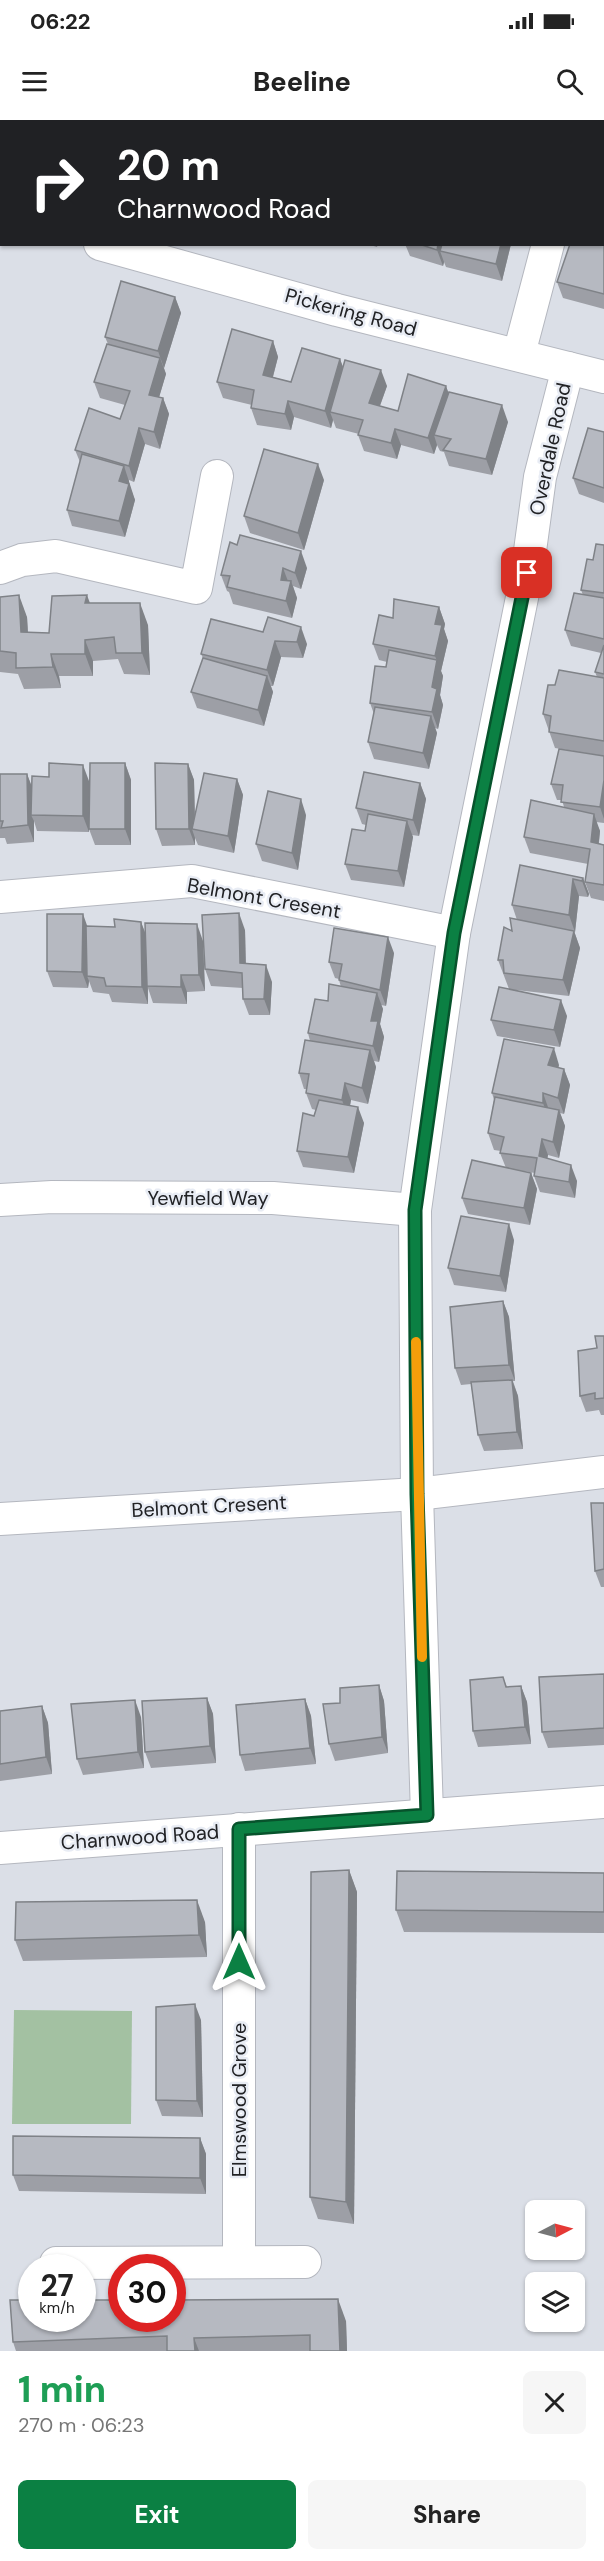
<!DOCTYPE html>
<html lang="en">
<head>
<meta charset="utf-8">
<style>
	body { margin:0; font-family:"DM Sans",sans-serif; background:#f6f6f6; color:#222; height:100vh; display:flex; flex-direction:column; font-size:22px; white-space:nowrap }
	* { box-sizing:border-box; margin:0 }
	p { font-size:20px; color:#767676 }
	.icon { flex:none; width:33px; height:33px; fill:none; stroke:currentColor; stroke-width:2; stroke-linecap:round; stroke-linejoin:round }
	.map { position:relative; height:2231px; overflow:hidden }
	.details { display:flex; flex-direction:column; background:#fff; flex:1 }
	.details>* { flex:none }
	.guide { position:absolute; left:0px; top:0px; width:604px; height:126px; box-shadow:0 2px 4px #0004; background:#202124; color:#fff; overflow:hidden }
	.needle { width:39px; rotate:84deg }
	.controls { position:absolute; left:525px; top:2080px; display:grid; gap:12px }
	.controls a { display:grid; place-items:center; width:60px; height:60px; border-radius:9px; background:#fff; box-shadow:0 2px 4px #0004; font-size:30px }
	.speed { position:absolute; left:18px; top:2134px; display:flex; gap:12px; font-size:30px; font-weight:700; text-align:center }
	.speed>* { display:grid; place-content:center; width:78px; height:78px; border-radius:50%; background:#fff; box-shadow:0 2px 4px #0004; line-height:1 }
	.speed small { font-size:15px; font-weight:400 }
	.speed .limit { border:9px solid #d22; background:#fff; color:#111 }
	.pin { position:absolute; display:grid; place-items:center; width:51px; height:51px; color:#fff; margin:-26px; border-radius:12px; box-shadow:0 3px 9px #0006 }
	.me { position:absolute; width:66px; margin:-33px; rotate:0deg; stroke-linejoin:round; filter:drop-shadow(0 0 4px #0008) }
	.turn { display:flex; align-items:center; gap:21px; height:126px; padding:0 18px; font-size:27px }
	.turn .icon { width:78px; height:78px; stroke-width:2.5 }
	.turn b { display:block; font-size:42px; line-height:51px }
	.round { display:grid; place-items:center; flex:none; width:63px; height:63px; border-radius:9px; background:#f6f6f6 }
	.head { display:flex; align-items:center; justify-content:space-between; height:102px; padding:0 18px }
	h1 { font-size:36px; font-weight:800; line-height:45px; color:#1e9e55 }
	.action { display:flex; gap:12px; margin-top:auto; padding:12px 18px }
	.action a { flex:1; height:69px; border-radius:9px; background:#0b8043; color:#fff; font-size:24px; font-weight:800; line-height:69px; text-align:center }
	.action a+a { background:#f6f6f6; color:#222 }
	.status { display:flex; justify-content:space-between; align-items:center; height:42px; padding:0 30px; background:#fff; direction:ltr }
	.status svg { height:16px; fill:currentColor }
	header { display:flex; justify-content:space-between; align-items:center; height:78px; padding:0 18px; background:#fff; font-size:27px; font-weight:800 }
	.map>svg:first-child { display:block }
</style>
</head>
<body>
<div class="status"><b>06:22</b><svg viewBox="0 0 49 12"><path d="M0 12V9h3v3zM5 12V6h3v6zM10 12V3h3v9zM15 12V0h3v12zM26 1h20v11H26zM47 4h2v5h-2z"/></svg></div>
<header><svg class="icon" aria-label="menu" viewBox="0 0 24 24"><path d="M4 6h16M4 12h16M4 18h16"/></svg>Beeline<svg class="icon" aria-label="search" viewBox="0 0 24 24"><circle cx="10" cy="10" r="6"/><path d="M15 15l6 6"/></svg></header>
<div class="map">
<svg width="604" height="2231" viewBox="0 0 604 2231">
	<rect width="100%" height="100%" fill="#dbdfe7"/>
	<path fill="#a3c1a2" d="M14,1890L132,1891L131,2004H12Z"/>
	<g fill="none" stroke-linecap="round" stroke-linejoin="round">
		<g stroke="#b4b7bf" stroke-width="34">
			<g id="street">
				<path d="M576,2L577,0"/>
				<path d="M0,98L2,99"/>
				<path d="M100,124L337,190L604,257"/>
				<path d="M519,234L548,124"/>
				<path d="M0,448L22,440L56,436L196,468L217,356"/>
				<path d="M0,777L192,761L454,813"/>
				<path d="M0,1080L52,1077L273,1078L415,1090"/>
				<path d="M0,1399L417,1374L604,1352"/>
				<path d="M427,1695L417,1374L415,1090L454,813L527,453L540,357L568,248"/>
				<path d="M239,1709V2142"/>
				<path d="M0,1728L604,1682"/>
				<path d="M56,2143L305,2142"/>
			</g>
		</g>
		<use href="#street" stroke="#fff" stroke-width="32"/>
	</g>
	<g fill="#9d9fa6">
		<path d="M0,0H134V2H2V32H0Z"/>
		<path d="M604,120V189L563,178L557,162Z"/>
		<path d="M367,124H378L377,127Z"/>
		<path d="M405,124H511L502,161L446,147L444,142L443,146L410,136Z"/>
		<path d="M175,177L181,193L164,248L166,254L159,277L163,278L169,294L160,329L145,324L134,362L129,360V365L135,380L125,417L72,406L67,390L80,342L75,330L120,299L125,285L100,278L94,262L108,224L105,217Z"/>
		<path d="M273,221L278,237L273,257L291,262L340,239L343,248L387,266L380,286L398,291L446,266L448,272L508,302L492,355L449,346L444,332L440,331L437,325L434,334L401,325L397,339L364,331L358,315L359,314L336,308L333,300L331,308L294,297L291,310L257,305L251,288L252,285L223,278L217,262Z"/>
		<path d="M604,312V383L579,374L573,358Z"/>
		<path d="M324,360L304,430L250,413L244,396Z"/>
		<path d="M230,422L307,448L301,469L293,466L297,478L292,498L233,484L229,472L227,471L221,455Z"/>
		<path d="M604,425V554L601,533L571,526L565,510L583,475L581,470L593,440Z"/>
		<path d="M0,477L27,497L28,512L49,513L90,483L148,505L150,555L124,554L118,539L93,541V556H59L61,568L24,569L18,554L0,552Z"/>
		<path d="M439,487L445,504L444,509L448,521L441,551L443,556L440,575L443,585L438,609L435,608L437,613L429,649L374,639L368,622L374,594L370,583L386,547L387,542L379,540L373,524L393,498Z"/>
		<path d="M211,499L307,524L303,538L281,537L273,566H271L273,572L264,606L197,588L191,572L203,538L201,534Z"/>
		<path d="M595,552L604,554V703L596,702L600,711L599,723L604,725V781L591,778L585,762L588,744L530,733L524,717L564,687L562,680H557L551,664L604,636L555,628L543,594L555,565L597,557Z"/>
		<path d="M125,643L131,660V725H95L89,709Z"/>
		<path d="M188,644L194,660L195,695L237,659L243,675L234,733L198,725L195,718V725L162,726L156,709Z"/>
		<path d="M0,654H27L32,667L89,661V712L37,711L34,701V722L7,724L5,718H0Z"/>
		<path d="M420,663L426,679L419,716L412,715L413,717L404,767L351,760L345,744L365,711L366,705L362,704L356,688Z"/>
		<path d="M306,695L298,750L262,741L256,724Z"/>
		<path d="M520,745L583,758L589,774L588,777L579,776L575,812L574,811L580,828L569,876L516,870L567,896L560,927L497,916L491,900L509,869L498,840L517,800L512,785Z"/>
		<path d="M141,802L146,815L203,821L205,871L187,872V884L153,883L148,868V884L112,882L109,874L93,872L89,861L88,868L53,867L47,851L88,806L115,807Z"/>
		<path d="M245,810L246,844L272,862L270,895H249L243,879V868L211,866L205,849Z"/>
		<path d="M394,833L386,886L381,885L383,889L380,904L384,917L379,942L374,941L376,947L368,984L351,980L350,985L364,1003L354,1053L303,1047L297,1031L316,990L312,989L306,973L307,969H304L299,953L310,921L308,913L328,881L341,867L339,860V859L335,858L329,842Z"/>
		<path d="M559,945L558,948L564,949L570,965L564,994L560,993L565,1006L559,1038L548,1035L547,1038L577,1061L575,1078L540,1072L534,1056L535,1053L523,1051L531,1053L537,1069L530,1105L468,1094L462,1078L506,1048L500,1033L501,1031L494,1030L488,1013L494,980L492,973Z"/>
		<path d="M514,1120L506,1172L454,1165L448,1148Z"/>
		<path d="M503,1181L509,1197L515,1261H513L518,1276L523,1329L484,1331L478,1315L471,1264L461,1265L455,1248Z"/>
		<path d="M604,1216V1295H601L599,1290L586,1292L580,1276L597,1228Z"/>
		<path d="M604,1383V1467H601L595,1451Z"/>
		<path d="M604,1554V1625L548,1628L542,1612Z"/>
		<path d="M503,1557L507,1567L521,1566L527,1582L531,1624L478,1627L473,1611Z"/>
		<path d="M379,1565L384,1581L388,1633L335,1641L329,1624L340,1583Z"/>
		<path d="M207,1578L213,1594L216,1643L151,1648L145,1632Z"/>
		<path d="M305,1579L311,1596L316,1644L245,1651L240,1635Z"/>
		<path d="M42,1586L48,1603L52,1654L0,1661V1591Z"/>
		<path d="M141,1597L144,1648L83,1655L77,1639Z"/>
		<path d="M349,1750L357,1772L354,2104L318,2099L310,2077Z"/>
		<path d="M604,1753V1813L404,1812L396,1790Z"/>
		<path d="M205,1802L207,1837L23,1841L15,1820Z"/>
		<path d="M201,1900L203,1997L162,1996L156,1980Z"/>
		<path d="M200,2018L206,2034V2074L19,2071L13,2055Z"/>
		<path d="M346,2201L347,2231H16L13,2222Z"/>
	</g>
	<g fill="#7f8287">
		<path d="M59,0H67V2H58Z"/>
		<path d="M438,124H449L440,131L444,142L443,146L437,130Z"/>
		<path d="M501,124H511L502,161L496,144Z"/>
		<path d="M175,177L181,193L164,248L158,231Z"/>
		<path d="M273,221L278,237L269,271L263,255Z"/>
		<path d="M160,238L166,254L155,291L149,275Z"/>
		<path d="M340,239L346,255L330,292L333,300L331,308L325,291Z"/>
		<path d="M381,250L387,266L375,299L369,283Z"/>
		<path d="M446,266L452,283L434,315L437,325L434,334L428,318Z"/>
		<path d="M163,278L169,294L160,329L154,312Z"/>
		<path d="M288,281L294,297L291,310L285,294Z"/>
		<path d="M502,285L508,302L492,355L486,339Z"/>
		<path d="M139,308L145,324L134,362L129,346Z"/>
		<path d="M395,309L401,325L397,339L391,323Z"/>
		<path d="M318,344L324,360L304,430L298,413Z"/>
		<path d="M124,346L135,380L125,417L119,401V361Z"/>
		<path d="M301,431L307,448L301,469L295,453Z"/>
		<path d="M283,448L289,464L281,460Z"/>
		<path d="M291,461L297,478L292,498L286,481Z"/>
		<path d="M19,475L27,497L29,534L21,512Z"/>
		<path d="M87,475L95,497L85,483Z"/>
		<path d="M140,483L148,505L150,555L142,533Z"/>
		<path d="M439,487L445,504L444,509L448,521L441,551L443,556L440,575L443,585L438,609L432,592V567L437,541L435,536V504Z"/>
		<path d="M301,507L307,524L303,538L297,522Z"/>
		<path d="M85,520L93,541V556L85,534Z"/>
		<path d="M275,521L281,537L273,566L267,550Z"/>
		<path d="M51,534L59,556L61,568L53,547Z"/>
		<path d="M267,556L273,572L264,606L258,590Z"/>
		<path d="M431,596L437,613L429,649L423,633Z"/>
		<path d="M125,643L131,660V725L125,709Z"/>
		<path d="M188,644L194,660L195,709H192L195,718V725L189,709Z"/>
		<path d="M83,645L89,661V712L83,696Z"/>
		<path d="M27,654L33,670L31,695L34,701V722L28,705Z"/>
		<path d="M237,659L243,675L234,733L228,716Z"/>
		<path d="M604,660V699L600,687Z"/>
		<path d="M420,663L426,679L419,716L413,700Z"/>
		<path d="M301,679L306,695L298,750L292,733Z"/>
		<path d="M594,694L600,711L597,738L591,722Z"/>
		<path d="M407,701L413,717L404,767L398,751Z"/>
		<path d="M583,758L589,774L588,777L582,761Z"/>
		<path d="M573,759L579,776L575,812L569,795Z"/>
		<path d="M239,793L245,810L246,860L240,843Z"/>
		<path d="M83,794L89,811L87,856L89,861L88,868L82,852Z"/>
		<path d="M141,802L147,818L148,884L142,867Z"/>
		<path d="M197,804L203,821L205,871L199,855Z"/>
		<path d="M574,811L580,828L569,876L563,860Z"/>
		<path d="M388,817L394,833L386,886L380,870Z"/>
		<path d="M266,845L272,862L270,895L264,879Z"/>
		<path d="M181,855L187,872V884L181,867Z"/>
		<path d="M377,873L383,889L380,904L384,917L379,942L373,926L371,901Z"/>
		<path d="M561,880L567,896L560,927L554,910Z"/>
		<path d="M554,928L559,945L554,962L548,945Z"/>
		<path d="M370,930L376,947L368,984L362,968Z"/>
		<path d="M564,949L570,965L564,994L558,978Z"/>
		<path d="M345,963L351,980L348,997L342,980Z"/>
		<path d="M543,973L549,990V1000L543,983Z"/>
		<path d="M358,987L364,1003L354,1053L348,1037Z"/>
		<path d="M559,990L565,1006L559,1038L553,1022Z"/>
		<path d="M542,1019L548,1035L545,1052L539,1036Z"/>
		<path d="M571,1045L577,1061L575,1078L569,1062Z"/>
		<path d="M531,1053L537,1069L530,1105L524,1088Z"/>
		<path d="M509,1104L514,1120L506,1172L500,1156Z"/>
		<path d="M503,1181L509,1197L515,1261L509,1245Z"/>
		<path d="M512,1260L518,1276L523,1329L517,1312Z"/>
		<path d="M379,1565L384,1581L388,1633L382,1617Z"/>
		<path d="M521,1566L527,1582L531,1624L525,1607Z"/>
		<path d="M207,1578L213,1594L216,1643L210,1626Z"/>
		<path d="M305,1579L311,1596L316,1644L310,1628Z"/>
		<path d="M135,1580L141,1597L144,1648L138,1632Z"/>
		<path d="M42,1586L48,1603L52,1654L46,1637Z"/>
		<path d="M349,1750L357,1772L354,2104L346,2082Z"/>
		<path d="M197,1780L205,1802L207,1837L199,1815Z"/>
		<path d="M195,1884L201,1900L203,1997L197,1981Z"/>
		<path d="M200,2018L206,2034V2074L200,2058Z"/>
		<path d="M338,2179L346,2201L347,2231H340Z"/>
		<path d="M194,2218L199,2231H195Z"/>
	</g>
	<g fill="#b6b9c1" stroke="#7f8287" stroke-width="1.5">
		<path d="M0,0H12V2H2V17H0Z"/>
		<path d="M16,0H59L58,2H15Z"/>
		<path d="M71,0H132V2H77Z"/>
		<path d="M136,0H144L148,2H136Z"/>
		<path d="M173,0H205L204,2H173Z"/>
		<path d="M604,44V60L603,59V47Z"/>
		<path d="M603,120H604V174L557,162L570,124H603Z"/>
		<path d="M419,124H438L437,130Z"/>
		<path d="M442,124H501L496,144L440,131Z"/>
		<path d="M121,161L175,177L158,231L105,217Z"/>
		<path d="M232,209L273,221L263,255L291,262L302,228L340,239L325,291L288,281L285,294L251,288L254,270L217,262Z"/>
		<path d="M107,224L160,238L149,275L163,278L154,312L139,308L129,346L75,330L89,288L120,299L130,271L94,262Z"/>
		<path d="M345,240L381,250L369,283L398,291L408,254L446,266L428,318L395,309L391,323L358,315L363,300L330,292Z"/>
		<path d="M449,272L502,285L486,339L443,330L451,319L434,315Z"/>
		<path d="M588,308L604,312V368L573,358Z"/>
		<path d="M264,329L318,344L298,413L244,396Z"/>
		<path d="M82,334L124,346L119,361L129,364L119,401L67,390Z"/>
		<path d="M240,415L301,431L295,453L283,448L281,460L291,461L286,481L227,467L230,456L221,455L230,422L237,425Z"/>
		<path d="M596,424L604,425V473L581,470L587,439L593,440Z"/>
		<path d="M574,473L604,478V519L565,510Z"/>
		<path d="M19,475L21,512L49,513L52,476L87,475L85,483H140L142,533H116L114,517L85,520V534H51L53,547L16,548V533L0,531V477Z"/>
		<path d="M394,479L439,487L435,504L442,505L435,536L373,524L379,495L393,498Z"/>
		<path d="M268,497L301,507L297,522L275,521L267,550L201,534L211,499L263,512Z"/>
		<path d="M604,525V554L595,552Z"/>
		<path d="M389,530L437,540L432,567L437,569L432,592L370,583L375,546L386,547Z"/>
		<path d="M203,538L267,556L258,590L191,572Z"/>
		<path d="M559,550L604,558V621L549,612L551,596L543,594L548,565H555Z"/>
		<path d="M375,587L431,596L423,633L368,622Z"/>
		<path d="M559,629L604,636V660L600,687L561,682L563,665L551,664Z"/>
		<path d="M49,643L83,645V696L31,695L32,656L49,657Z"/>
		<path d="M90,643H125V709H89Z"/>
		<path d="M155,643L188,644L189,709H156Z"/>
		<path d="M364,652L420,663L413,700L356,688Z"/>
		<path d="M204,653L237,659L228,716L192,709Z"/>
		<path d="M0,654H27L28,705L1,708L3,701H0Z"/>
		<path d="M268,671L301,679L292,733L256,724Z"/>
		<path d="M531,680L594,694L591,722L604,725V765L585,762L590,729L524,717Z"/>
		<path d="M368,694L407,701L398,751L345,744L352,709L365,711Z"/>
		<path d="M520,745L583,758L582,761L573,759L569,795L512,785Z"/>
		<path d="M239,793L240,843L266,845L264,879H243L242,853L205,849L202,795Z"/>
		<path d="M47,794H83L82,852L47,851Z"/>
		<path d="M510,798L574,811L563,860L504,853L503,840H498L504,807L512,811Z"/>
		<path d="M114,799L141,802L142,867L106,866L104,858L87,856L86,806L115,807Z"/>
		<path d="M145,803L197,804L199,855H181V867L147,866Z"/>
		<path d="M334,808L388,817L380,870L339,860L342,844L329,842Z"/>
		<path d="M329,864L377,873L371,901H378L373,926L308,913L315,879L328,881Z"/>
		<path d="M499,867L561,880L554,910L491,900Z"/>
		<path d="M504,919L554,928L548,945L564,949L558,978L543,973V983L492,973Z"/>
		<path d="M305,920L370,930L362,968L345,963L342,980L306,973L309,954L299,953Z"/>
		<path d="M495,977L559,990L553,1022L542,1019L539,1036L571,1045L569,1062L534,1056L537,1038L500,1033L504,1017L488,1013Z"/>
		<path d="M319,980L358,987L348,1037L297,1031L303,993L314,996Z"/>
		<path d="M472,1040L531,1053L524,1088L462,1078Z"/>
		<path d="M461,1096L509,1104L500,1156L448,1148Z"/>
		<path d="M503,1181L509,1245L455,1248L450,1187Z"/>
		<path d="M595,1216H604V1278L595,1279V1273L580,1276L578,1231L597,1228Z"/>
		<path d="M512,1260L517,1312L478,1315L471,1262Z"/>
		<path d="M591,1383H604V1449L595,1451Z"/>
		<path d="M604,1554V1608L542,1612L539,1557Z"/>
		<path d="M503,1557L506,1567L521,1566L525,1607L473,1611L470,1560Z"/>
		<path d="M379,1565L382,1617L329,1624L323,1584L340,1583V1568Z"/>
		<path d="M207,1578L210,1626L145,1632L142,1581Z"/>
		<path d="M305,1579L310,1628L240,1635L236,1585Z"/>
		<path d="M135,1580L138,1632L77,1639L71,1584Z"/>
		<path d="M42,1586L46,1637L0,1644V1591Z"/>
		<path d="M349,1750L346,2082L310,2077L311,1752Z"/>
		<path d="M397,1751L604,1753V1792L396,1790Z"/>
		<path d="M197,1780L199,1815L15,1820L16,1782Z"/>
		<path d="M195,1884L197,1981L156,1980V1887Z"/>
		<path d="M13,2016L200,2018V2058L13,2055Z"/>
		<path d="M338,2179L340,2231H310V2215L194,2218L195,2231H167V2216L13,2222L10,2180H32V2199H82V2180H122V2199H172V2180Z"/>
	</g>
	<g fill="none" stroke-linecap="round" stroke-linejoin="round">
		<g stroke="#07532c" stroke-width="15">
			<path id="route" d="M239,1842V1709L427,1695L417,1374L415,1090L454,813L527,453"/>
		</g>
		<use href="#route" stroke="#0b8043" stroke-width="10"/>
		<path stroke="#f59e0b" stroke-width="10" d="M416,1222L422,1537"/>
	</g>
	<g text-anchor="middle" stroke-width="5" stroke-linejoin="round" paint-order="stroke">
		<g font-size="20" fill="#212225" stroke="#e8ecf4">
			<text transform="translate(351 192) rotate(15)" y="7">Pickering Road</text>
			<text transform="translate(550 329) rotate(-78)" y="7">Overdale Road</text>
			<text transform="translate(264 778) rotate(10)" y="7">Belmont Cresent</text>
			<text x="208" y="1085">Yewfield Way</text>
			<text transform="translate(209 1386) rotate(-3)" y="7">Belmont Cresent</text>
			<text transform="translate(140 1717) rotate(-4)" y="7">Charnwood Road</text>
			<text transform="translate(239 1980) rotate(-90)" y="7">Elmswood Grove</text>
		</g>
	</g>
</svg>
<div class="controls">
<a><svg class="needle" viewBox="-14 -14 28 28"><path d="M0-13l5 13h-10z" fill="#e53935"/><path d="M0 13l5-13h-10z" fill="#767676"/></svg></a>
<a><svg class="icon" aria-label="layers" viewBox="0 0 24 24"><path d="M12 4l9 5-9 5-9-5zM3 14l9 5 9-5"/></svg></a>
</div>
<div class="speed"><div>27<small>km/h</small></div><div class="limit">30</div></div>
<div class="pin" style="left:527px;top:453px;background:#d93025"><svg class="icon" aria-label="arrive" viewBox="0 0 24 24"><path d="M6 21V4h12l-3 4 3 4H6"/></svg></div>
<svg class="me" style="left:239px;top:1842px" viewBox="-20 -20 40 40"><path d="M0-17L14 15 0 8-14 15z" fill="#0b8043" stroke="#fff" stroke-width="4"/></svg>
<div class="guide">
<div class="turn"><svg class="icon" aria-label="right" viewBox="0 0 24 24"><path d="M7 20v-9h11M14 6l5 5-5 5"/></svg><div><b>20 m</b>Charnwood Road</div></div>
</div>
</div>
<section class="details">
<div class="head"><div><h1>1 min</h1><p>270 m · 06:23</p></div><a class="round"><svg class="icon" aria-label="close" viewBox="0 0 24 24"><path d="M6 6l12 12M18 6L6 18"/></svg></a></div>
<div class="action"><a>Exit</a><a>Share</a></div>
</section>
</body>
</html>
